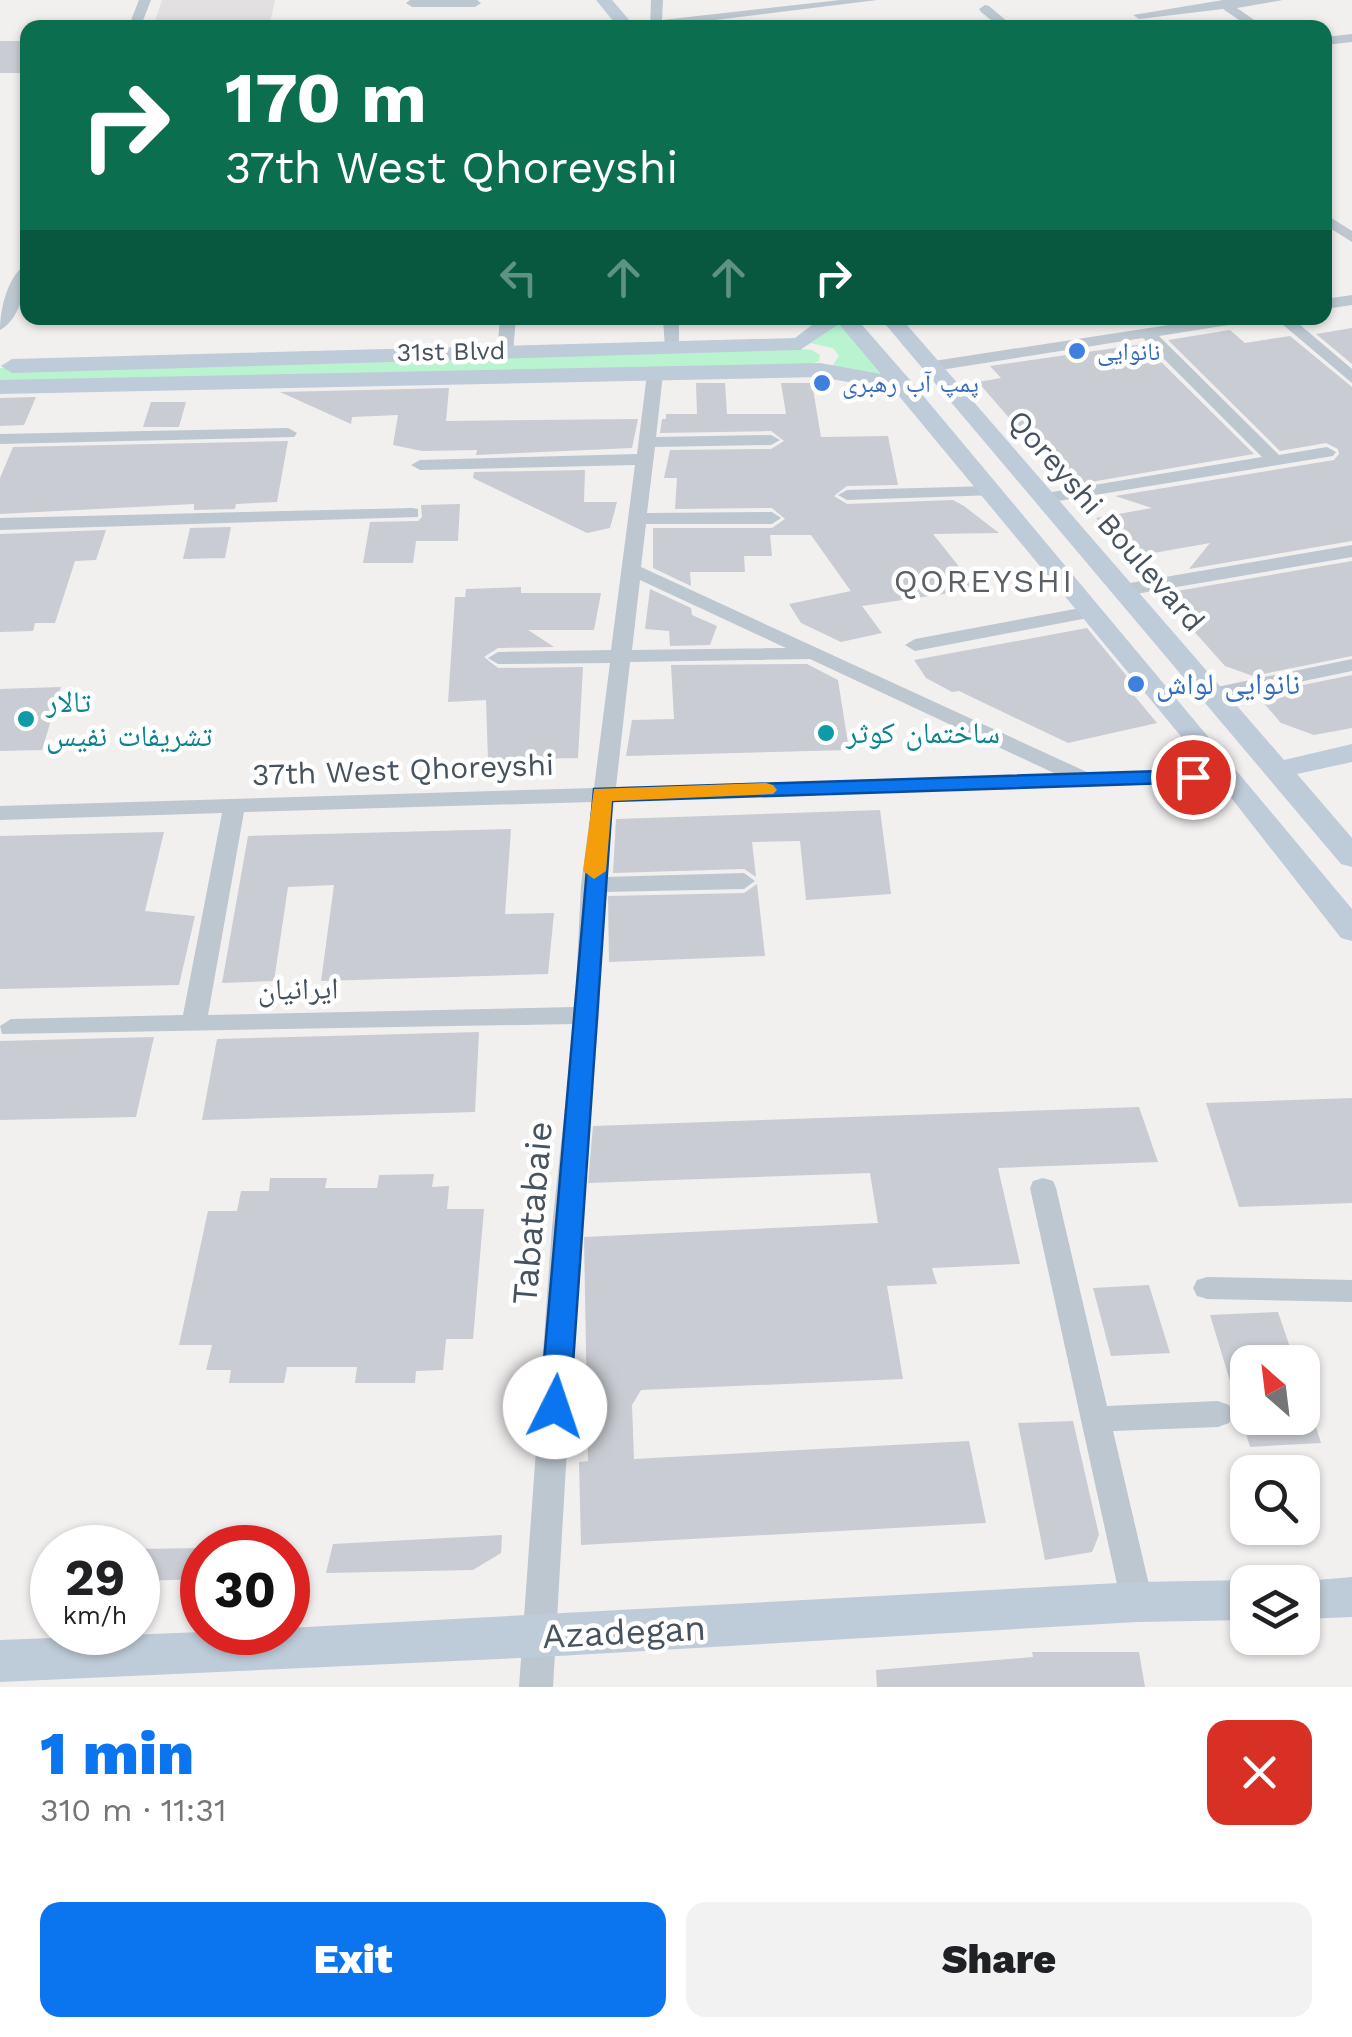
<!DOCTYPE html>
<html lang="en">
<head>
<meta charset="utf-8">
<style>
	body { margin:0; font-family:"Work Sans","Noto Naskh Arabic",sans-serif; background:#f2f2f2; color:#202124; height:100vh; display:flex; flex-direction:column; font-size:38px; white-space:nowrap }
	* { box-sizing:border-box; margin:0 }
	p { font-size:32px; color:#757577 }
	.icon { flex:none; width:55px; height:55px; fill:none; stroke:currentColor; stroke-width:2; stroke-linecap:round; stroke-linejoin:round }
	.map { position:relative; height:1687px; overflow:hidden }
	.details { display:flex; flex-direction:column; background:#fff; flex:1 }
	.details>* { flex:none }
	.hud { position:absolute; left:20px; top:20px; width:1312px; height:305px; border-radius:20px; box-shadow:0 2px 8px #0004; background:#0b6e4f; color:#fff; overflow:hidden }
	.needle { width:65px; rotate:332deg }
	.tools { position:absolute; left:1230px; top:1345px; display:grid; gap:20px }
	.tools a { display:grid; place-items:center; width:90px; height:90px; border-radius:20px; background:#fff; box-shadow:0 2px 8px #0004; font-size:50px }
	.speed { position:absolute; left:30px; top:1525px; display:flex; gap:20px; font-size:50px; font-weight:700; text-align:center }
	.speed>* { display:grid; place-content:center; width:130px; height:130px; border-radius:50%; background:#fff; box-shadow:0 2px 8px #0004; line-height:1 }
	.speed small { font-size:25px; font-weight:400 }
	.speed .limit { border:15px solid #d22; background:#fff; color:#111 }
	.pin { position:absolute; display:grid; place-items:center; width:85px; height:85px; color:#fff; margin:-42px; border:5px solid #fff; border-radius:50%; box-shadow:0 2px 10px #0007 }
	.me { position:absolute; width:110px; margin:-55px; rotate:4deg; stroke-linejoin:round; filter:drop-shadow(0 0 8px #0008) }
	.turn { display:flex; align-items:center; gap:35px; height:210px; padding:0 40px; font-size:45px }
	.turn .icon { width:130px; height:130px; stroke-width:2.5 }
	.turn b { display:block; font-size:70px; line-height:85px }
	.lanes { display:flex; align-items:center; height:95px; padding:0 40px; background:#0003; justify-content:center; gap:50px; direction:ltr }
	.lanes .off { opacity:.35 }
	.round { display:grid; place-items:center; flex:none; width:105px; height:105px; border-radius:20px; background:#f2f2f2 }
	.head { display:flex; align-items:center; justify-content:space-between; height:170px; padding:0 40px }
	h1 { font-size:60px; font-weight:800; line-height:75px; color:#0b75f0 }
	.primary-button { display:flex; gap:20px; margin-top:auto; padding:20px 40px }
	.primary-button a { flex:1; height:115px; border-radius:20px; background:#0b75f0; color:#fff; font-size:40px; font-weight:800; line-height:115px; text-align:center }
	.primary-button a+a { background:#f2f2f2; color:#202124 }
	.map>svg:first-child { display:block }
</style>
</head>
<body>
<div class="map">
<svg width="1352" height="1687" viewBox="0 0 1352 1687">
	<rect width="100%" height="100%" fill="#f2efef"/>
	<path fill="#e3e0e1" d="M162,0H275L269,27H153Z"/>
	<g fill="#baf3cf">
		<path d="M840,319L890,379L831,368L839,356L833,348L810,343Z"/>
		<path d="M791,348L812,350L820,355L819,361L808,365L0,385V368Z"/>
	</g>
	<g fill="#c9ccd2">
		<rect x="0" y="41" width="28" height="32"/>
		<path d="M1352,328V364L1316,334Z"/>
		<path d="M1230,330L1245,343L1290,336L1352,387V541L1189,569L1210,543L1131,557L1096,518L1152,508L1115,496L1334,460L1339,454L1338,449L1326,443L1280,451L1168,340Z"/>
		<path d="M1143,344L1254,454L1079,484L1063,478L1014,434L1022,433L978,382L1001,378L990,366Z"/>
		<path d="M696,383H725L727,414H786L781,383H812L821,437L888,436L898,485L847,486L834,496L847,504L953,500L964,506L999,533L933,534L977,589L862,606L882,633L841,642L801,623L789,604L851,591L860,604L811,535H770L772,556H744L745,572H690L691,586L653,568V528H772L785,519L772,508L675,509L677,478H664L670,450L771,449L784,441L771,431L660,433L662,419H666V414H697Z"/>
		<path d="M449,388L446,421L638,419L632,448L476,455L477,450L422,451L393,445L398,415L352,417L351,424L280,392Z"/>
		<path d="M36,397L24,425L0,426V398Z"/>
		<path d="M151,402H186L179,427H143Z"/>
		<path d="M288,441L277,502L236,504L235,509L194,510V504L0,514V478L13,447Z"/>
		<path d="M585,470L584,502H617L610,528L587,533L473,478L474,472Z"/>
		<path d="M460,504L458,541H416L413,563H363L370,522L418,521L422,517L421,505Z"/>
		<path d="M231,527L225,558L183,559L190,528Z"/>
		<path d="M106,530L96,560L75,561L55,623H35L33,631L0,632V534Z"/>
		<path d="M1352,561V656L1253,676L1225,666L1165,599L1171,592Z"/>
		<path d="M521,587V593H601L594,630H528L554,647L498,648L484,657L498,668L583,667L578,758L488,760L486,700L448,702L455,597H465L466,589Z"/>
		<path d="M650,589L691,608L692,615L717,626L710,645L670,646L669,631L645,629Z"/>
		<path d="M1087,628L1139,691L1132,693L1157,723L1068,743L959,691L952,692L926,678L914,660Z"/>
		<path d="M807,664L838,680L849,750L626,756L632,720L674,719L671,665Z"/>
		<path d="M1352,675V728L1314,735L1281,723L1261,700L1269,692Z"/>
		<path d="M61,687L42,750L0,751V689Z"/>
		<path d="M880,810L891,894L806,900L800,841L752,842L756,877L744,869L613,873L616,819Z"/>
		<path d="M511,829L505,914L554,913L548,974L321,981L334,885L288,887L274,981L222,983L248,836Z"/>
		<path d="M164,832L145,911L195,916L179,985L0,989V836Z"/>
		<path d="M757,884L765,956L609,962L608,896L744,893Z"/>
		<path d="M479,1032L475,1112L202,1120L217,1039Z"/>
		<path d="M154,1037L136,1117L0,1120V1041Z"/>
		<path d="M1352,1098V1203L1239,1207L1206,1103Z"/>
		<path d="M1139,1107L1158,1162L998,1168L1020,1264L932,1268L937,1284L887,1286L903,1379L641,1390L632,1405L634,1459L969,1441L986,1523L581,1545L579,1462L588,1461L584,1237L878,1223L870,1173L588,1183L593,1126Z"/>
		<path d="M434,1174L432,1187L449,1186L447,1209H484L473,1339H446L443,1370L416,1371L415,1383H355L357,1367H287L284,1383H229L231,1370H206L212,1345H179L208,1211H237L241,1191H269L270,1178H327L325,1188H377L379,1175Z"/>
		<path d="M1149,1285L1170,1353L1111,1356L1093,1288Z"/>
		<path d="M1278,1312L1295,1362H1248V1418H1313L1321,1443L1250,1447L1210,1315Z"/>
		<path d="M1073,1421L1099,1535L1092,1552L1045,1560L1018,1423Z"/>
		<path d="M502,1535L501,1553L473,1570L326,1573L333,1544Z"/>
		<path d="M202,1548V1579L138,1581V1549Z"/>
		<path d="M1032,1652H1139L1145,1687H877L876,1670L1033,1657Z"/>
	</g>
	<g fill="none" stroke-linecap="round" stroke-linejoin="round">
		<g fill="#bcc7cf" fill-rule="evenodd">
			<path d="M139,0H151L140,28H128Z"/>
			<path d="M410,0H477L481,3L475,7H412L406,3Z"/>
			<path d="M651,0H663L662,20L840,0H877L650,28Z"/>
			<path d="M1223,0H1283L1237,8L1266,28H1251L1223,9L1139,19L1133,15Z"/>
			<path d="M985,5L989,6L1015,28H1001L981,12L979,9Z"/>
			<path d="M1352,34V42L1325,45V37Z"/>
			<path d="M1325,214L1352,231V242L1325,225Z"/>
			<path d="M28,263C28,283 20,320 0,330C0,308 8,274 28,263Z"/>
			<path d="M1352,295V305L1325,309V299Z"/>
			<path d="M500,318H516L513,352L505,357L497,352Z"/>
			<path d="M663,318H679V351L665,348Z"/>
			<path d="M1214,318H1249L1241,323L1159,336L1279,455L1327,447L1336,452L1333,456L1046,503L1037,498L1040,494L1262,457L1143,338L934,371L926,366L934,361Z"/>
			<path d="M1275,318H1292L1352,369V383Z"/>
			<path d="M655,369L663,374L656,437L771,435L780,440L771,445L655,447L647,513L772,512L781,518L772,524H646L641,567L1089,773L1228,768L1239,775L1228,782L614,801L605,877L744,873L755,881L744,889L604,892L599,1015L580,1227L553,1687H519L552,1227L574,1024L2,1034L0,1026L11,1019L183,1015L222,813L0,820V806L594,788L610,663L498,664L488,658L498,652L611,650L635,465L420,470L411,465L420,460L637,454L647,374ZM640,580L786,648L632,650ZM810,659L1056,774L616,787L630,662ZM592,802L581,885L575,1007L208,1015L244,812Z"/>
			<path d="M288,428L297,433L294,437L0,444V434Z"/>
			<path d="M990,486L996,487V495L847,500L838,495L847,490Z"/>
			<path d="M412,508L418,509V517L0,530V518Z"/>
			<path d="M1352,545V557L1124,596L1114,590L1124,584Z"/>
			<path d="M1091,606L1101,612L1098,616L915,651L905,645L915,639Z"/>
			<path d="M1352,659V671L1212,700L1202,694L1212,688Z"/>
			<path d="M1043,1178L1053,1181L1056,1188L1107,1406L1218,1401L1229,1405L1233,1414L1229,1423L1218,1427L1113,1431L1153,1602L1148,1612L1137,1617L1126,1612L1121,1602L1030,1188L1033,1181Z"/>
			<path d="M1207,1277L1352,1280V1302L1207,1299L1197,1296L1193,1288L1197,1280Z"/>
		</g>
		<g fill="#becbd8" fill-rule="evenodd">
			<path d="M596,0H612L636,28H619Z"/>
			<path d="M821,318H856L910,380L1352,909V941L1341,938L1218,781L894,390L820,377L0,394V380L820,363L881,374L839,324L800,350L12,373L1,366L12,359L795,338Z"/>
			<path d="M880,318H901L1284,760L1352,744V762L1297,774L1352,838V867L1341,864Z"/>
			<path d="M1352,1577V1617L1302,1619V1582H1294Z"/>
			<path d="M1248,1580L1254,1582H1248V1620L1137,1622L541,1657L0,1682V1640L202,1632H288V1628L1137,1582Z"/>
		</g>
	</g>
	<path fill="#0b75f0" stroke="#074c9c" stroke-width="2.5" d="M1193,770L1201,772L1204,777L1201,782L612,801L570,1407L566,1416L555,1419L545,1416L540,1407L594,789Z"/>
	<path fill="#f59e0b" d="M766,783L773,785L777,790L773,794L612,801L606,871L594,879L583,871L594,789Z"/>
	<g fill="#3f7fe0" stroke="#fff" stroke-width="4">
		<circle cx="1077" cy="351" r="10"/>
		<circle cx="822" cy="383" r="10"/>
		<circle cx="1136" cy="684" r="10"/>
	</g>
	<g fill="#0f9aa8" stroke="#fff" stroke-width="4">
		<circle cx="26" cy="719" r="10"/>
		<circle cx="826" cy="733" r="10"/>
	</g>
	<g text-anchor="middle" stroke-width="9" stroke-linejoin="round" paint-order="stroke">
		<g font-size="25" fill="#46535e" stroke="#fff">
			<text transform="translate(451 351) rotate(-1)" y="9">31st Blvd</text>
		</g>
		<g font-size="25" fill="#366cbe" stroke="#fff" text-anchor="start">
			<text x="1097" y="360">نانوایی</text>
			<text x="842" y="392">پمپ آب رهبری</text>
		</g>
		<g font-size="30" fill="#46535e" stroke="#fff">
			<text transform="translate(1106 521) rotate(49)" y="10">Qoreyshi Boulevard</text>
			<text transform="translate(403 770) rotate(-2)" y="10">37th West Qhoreyshi</text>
			<text transform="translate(298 989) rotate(-1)" y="10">ایرانیان</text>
		</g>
		<g font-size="30" fill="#366cbe" stroke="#fff" text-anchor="start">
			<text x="1156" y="694">نانوایی لواش</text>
		</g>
		<g font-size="30" fill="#0d838f" stroke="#fff" text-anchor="start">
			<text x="46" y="712">تالار<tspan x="46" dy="34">تشریفات نفیس</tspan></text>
			<text x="846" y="743">ساختمان کوثر</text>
		</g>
		<g font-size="32" letter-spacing="2.5" fill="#5b6065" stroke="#fff">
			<text x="984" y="592">QOREYSHI</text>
		</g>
		<g font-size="35" fill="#46535e" stroke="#fff">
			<text transform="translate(532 1213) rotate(-85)" y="12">Tabatabaie</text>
			<text transform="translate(624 1632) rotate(-3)" y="12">Azadegan</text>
		</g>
	</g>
</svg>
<div class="tools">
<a><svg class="needle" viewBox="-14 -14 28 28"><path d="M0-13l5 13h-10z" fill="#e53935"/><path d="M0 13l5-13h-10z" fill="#757577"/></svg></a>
<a><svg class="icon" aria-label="search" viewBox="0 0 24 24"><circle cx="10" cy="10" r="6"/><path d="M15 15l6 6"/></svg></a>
<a><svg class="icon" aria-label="layers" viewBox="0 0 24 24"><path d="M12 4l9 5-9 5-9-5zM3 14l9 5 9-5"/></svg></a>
</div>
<div class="speed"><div>29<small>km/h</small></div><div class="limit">30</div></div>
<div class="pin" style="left:1193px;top:777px;background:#d93025"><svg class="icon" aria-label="arrive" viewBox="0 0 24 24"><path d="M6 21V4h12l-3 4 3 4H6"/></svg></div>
<svg class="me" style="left:555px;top:1407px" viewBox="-20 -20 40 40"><circle r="19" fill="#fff"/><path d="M0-13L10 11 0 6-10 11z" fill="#0b75f0"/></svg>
<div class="hud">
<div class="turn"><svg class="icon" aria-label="right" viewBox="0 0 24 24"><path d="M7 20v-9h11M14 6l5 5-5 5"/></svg><div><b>170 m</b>37th West Qhoreyshi</div></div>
<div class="lanes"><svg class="icon off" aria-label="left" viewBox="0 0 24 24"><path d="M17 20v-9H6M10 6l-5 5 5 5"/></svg><svg class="icon off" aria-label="ahead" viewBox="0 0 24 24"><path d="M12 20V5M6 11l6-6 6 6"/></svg><svg class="icon off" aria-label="ahead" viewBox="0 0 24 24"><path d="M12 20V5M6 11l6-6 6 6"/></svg><svg class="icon" aria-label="right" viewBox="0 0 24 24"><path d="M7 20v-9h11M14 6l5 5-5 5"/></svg></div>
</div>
</div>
<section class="details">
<div class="head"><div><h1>1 min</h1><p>310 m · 11:31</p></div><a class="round" style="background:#d93025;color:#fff"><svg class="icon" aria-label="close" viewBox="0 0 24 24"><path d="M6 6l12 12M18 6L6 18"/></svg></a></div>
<div class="primary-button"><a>Exit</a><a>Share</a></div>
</section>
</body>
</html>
